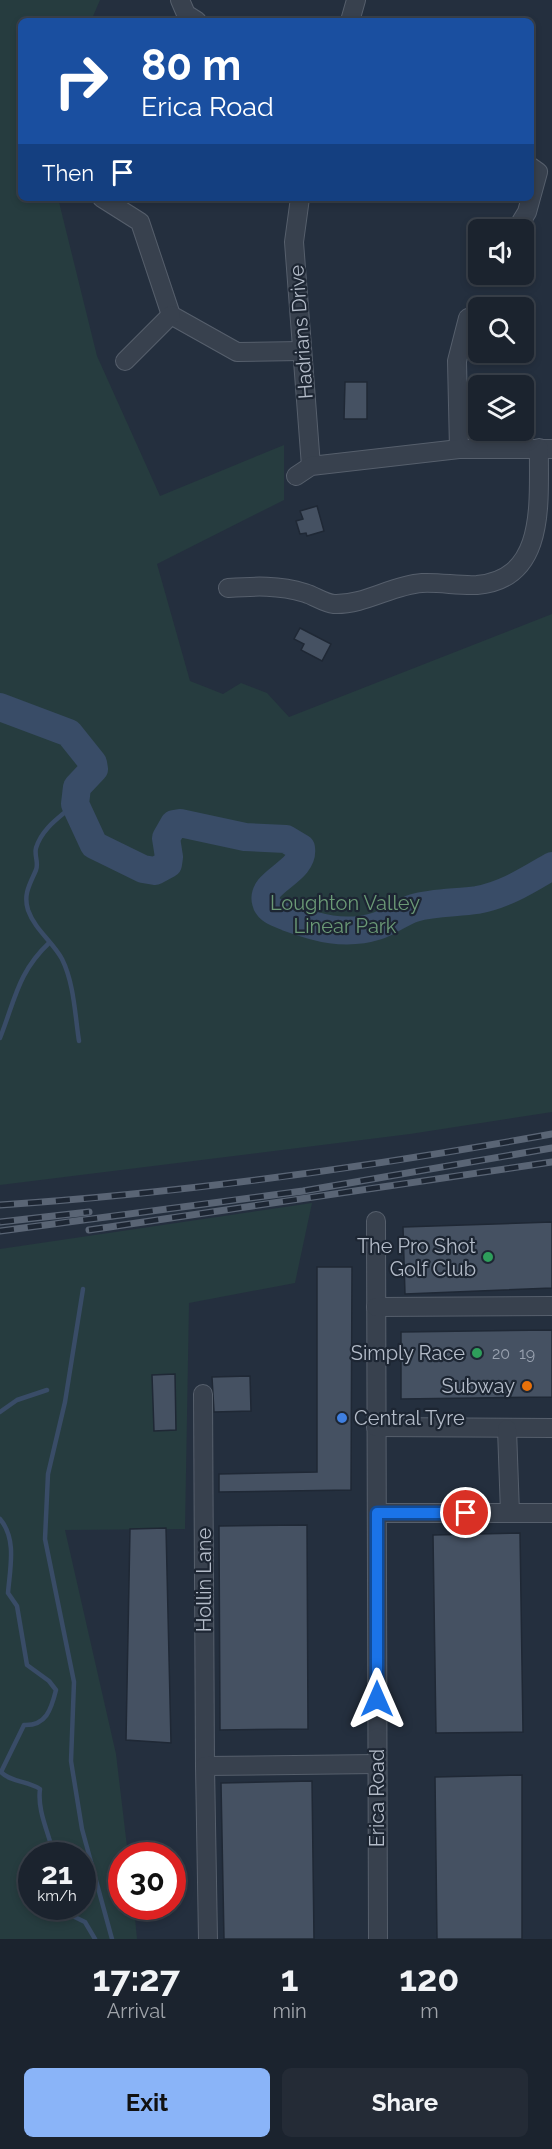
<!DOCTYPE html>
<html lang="en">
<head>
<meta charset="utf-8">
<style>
	body { margin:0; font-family:Raleway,sans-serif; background:#242b36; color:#f1f3f6; height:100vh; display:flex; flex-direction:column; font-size:22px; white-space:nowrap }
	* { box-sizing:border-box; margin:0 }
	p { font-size:20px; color:#a0a4aa }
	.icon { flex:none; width:33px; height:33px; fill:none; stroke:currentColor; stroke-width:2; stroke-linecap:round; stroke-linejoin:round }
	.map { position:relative; height:1939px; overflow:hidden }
	.drawer { display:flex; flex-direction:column; background:#1b232e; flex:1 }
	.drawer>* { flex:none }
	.hud { position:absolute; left:18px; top:18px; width:516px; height:183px; border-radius:9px; box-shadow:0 3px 9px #0003,0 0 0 2px #39404a; background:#1a4fa0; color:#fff; overflow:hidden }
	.fabs { position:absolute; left:468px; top:219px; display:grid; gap:12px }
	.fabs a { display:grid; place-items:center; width:66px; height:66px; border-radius:9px; background:#1b232e; box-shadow:0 3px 9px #0003,0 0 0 2px #39404a; font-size:30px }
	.speed { position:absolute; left:18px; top:1842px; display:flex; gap:12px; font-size:30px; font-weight:700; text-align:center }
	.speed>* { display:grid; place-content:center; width:78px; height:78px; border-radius:50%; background:#1b232e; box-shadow:0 3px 9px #0003,0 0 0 2px #39404a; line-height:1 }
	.speed small { font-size:15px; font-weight:400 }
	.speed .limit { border:9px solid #d22; background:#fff; color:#111 }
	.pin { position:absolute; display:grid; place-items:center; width:51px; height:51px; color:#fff; margin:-26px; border:3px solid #fff; border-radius:50%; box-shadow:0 2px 6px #0007 }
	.me { position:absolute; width:66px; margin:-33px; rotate:0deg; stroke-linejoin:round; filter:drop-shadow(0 0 4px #0008) }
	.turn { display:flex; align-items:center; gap:21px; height:126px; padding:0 24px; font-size:27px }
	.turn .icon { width:78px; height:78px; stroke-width:2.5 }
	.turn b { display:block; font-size:42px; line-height:51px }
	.then { display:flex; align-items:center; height:57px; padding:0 24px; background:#0003; gap:12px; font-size:22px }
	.eta { display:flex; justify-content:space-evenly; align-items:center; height:102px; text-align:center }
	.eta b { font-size:36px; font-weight:700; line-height:42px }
	.primary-button { display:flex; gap:12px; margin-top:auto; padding:12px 24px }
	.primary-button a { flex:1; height:69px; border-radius:9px; background:#8ab4f8; color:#111; font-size:24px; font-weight:700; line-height:69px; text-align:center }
	.primary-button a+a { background:#242b36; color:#f1f3f6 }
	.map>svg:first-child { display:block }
</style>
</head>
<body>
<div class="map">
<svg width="552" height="1939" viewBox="0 0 552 1939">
	<rect width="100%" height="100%" fill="#242f3e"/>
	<g fill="#263c3f" fill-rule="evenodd">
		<path d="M0,0H100L91,21H21V198H58L97,356L160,496L284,445V500L157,564L190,681L223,694L241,683L267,693L289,717L552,614V1112L410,1134L0,1185Z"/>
		<path d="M312,1203L295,1283L189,1303L185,1529L65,1530L116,1754L128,1855L122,1856V1906L134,1907L137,1939H0V1249ZM32,1856H82V1906H32Z"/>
	</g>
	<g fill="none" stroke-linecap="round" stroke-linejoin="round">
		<g stroke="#394c67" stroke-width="4.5">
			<path d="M75,804C60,817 42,828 36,848C34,856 39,862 36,870C30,884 23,894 28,910C35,930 53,942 62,959C74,983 75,1015 79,1041"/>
			<path d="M0,1038C15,1000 18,972 49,943"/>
			<path d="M83,1289L65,1402L48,1474L45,1539L74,1682L71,1761L82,1829L112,1939"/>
			<path d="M0,1412L17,1400L47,1390"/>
			<path d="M0,1519C17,1539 10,1568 8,1593L17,1606L27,1665L49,1681L56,1690C51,1710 46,1726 24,1725L1,1772C10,1782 28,1781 40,1789C37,1811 49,1833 54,1856"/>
			<path d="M52,1906L85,1922L95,1939"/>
		</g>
		<path stroke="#394c67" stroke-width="28" d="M0,707L69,733L93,763L94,769L77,787L75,804L94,845L143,869L155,871L168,864L169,857L166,838L174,824L180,823L245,837L286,839L301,848C305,872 260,881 266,902C268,911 280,914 287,917C317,928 345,936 377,926C390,922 401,912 414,908C434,902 457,903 477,900C505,895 528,880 552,866"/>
	</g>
	<g fill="#455162" stroke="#1f2835" stroke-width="1.5">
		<path d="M345,382H367V419H344Z"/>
		<path d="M317,506L324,531L307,536L306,533L300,534L296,521L303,519L300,511Z"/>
		<path d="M300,628L331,644L322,661L301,650L304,644L294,639Z"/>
		<path d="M552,1222V1288L405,1294L403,1227Z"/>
		<path d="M317,1267H352L351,1490L219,1492V1474L317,1472Z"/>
		<path d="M552,1330V1397L401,1399V1332Z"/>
		<path d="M175,1374L176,1430L154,1431L152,1375Z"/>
		<path d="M250,1376L251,1411L214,1412L212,1377Z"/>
		<path d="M307,1525L308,1729L220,1730L219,1526Z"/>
		<path d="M166,1528L171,1743L126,1740L130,1529Z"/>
		<path d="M520,1533L523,1732L436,1733L433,1535Z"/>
		<path d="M522,1775V1939H437L435,1777Z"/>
		<path d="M312,1781L314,1939H224L221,1783Z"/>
	</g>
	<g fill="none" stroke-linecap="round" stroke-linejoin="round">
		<g stroke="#565f6c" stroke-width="20">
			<g id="minor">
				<path d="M180,0L186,14L197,21"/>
				<path d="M350,21L356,0"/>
				<path d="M102,198L140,222L171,315L237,352L301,351"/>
				<path d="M300,198L294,242L311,466"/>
				<path d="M516,230L527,212L538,172L531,167"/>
				<path d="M125,361L171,315"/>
				<path d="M459,449L457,361L468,318"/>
				<path d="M296,476L311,466L459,449H552"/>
				<path d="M228,588C255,586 279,585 305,593C315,596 324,603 334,604C365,605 392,585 422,583C440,582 459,586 477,585C548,579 538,499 539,448"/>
				<path d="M376,1221L378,1939"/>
				<path d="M376,1307L552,1306"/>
				<path d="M203,1394L205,1766"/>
				<path d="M376,1427L552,1428"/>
				<path d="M507,1429L510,1513"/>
				<path d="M377,1513H552"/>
				<path d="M208,1939L205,1766L377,1764"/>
			</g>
		</g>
		<use href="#minor" stroke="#38414e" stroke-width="18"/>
		<g stroke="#5a6575" stroke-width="7">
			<g id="rail">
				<path d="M0,1205C185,1193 370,1167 552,1134"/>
				<path d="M0,1222L89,1212"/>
				<path d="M89,1230L552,1162"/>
				<path d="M0,1231L303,1191L552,1148"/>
			</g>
		</g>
		<use href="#rail" stroke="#1d2633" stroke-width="4.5" stroke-dasharray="14" stroke-linecap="butt"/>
	</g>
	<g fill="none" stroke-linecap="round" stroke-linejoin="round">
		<g stroke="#114b97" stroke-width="15">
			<path id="route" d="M377,1699V1513H466"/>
		</g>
		<use href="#route" stroke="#1a73e8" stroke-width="10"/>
	</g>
	<g fill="#2e9e5b" stroke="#1d2633" stroke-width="2">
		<circle cx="488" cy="1257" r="6"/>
		<circle cx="477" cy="1353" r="6"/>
	</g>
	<circle fill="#e8710a" stroke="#1d2633" stroke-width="2" cx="527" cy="1386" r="6"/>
	<circle fill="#3f7fe0" stroke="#1d2633" stroke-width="2" cx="342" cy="1418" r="6"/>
	<g text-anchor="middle" stroke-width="4.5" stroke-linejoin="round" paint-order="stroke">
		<g font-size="16" fill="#98a1af">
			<text x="501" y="1359">20</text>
			<text x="527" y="1359">19</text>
		</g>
		<g font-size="20" fill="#b4bcc9" stroke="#1d2633">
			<text transform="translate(301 332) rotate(-94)" y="7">Hadrians Drive</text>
			<text transform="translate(204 1580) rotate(-90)" y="7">Hollin Lane</text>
			<text transform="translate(377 1798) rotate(-90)" y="7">Erica Road</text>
		</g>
		<g font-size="20" fill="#6b9a76" stroke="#1d2633">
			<text x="345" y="910">Loughton Valley<tspan x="345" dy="23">Linear Park</tspan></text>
		</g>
		<g font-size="20" fill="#b4bcc9" stroke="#1d2633" text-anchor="end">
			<text x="476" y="1253">The Pro Shot<tspan x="476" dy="23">Golf Club</tspan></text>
			<text x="465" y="1360">Simply Race</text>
			<text x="515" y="1393">Subway</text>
			<text x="354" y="1425" text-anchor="start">Central Tyre</text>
		</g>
	</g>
</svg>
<div class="fabs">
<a><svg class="icon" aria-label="sound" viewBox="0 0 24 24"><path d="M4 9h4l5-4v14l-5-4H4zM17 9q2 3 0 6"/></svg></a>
<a><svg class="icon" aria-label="search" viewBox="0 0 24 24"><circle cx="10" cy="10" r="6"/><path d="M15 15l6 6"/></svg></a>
<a><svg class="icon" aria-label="layers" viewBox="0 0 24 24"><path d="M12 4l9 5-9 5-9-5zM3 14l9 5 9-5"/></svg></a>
</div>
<div class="speed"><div>21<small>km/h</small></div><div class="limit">30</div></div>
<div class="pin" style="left:466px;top:1513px;background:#d93025"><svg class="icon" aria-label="arrive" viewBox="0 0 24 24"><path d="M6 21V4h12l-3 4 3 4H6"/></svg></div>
<svg class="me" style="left:377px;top:1699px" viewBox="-20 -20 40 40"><path d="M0-17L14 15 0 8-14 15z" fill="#1a73e8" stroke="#fff" stroke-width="4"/></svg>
<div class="hud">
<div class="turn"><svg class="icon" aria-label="right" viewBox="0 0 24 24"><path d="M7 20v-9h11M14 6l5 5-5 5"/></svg><div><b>80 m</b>Erica Road</div></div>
<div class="then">Then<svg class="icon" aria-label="arrive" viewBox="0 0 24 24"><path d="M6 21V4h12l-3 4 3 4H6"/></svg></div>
</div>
</div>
<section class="drawer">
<div class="eta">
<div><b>17:27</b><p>Arrival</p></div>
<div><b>1</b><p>min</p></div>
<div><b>120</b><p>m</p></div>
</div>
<div class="primary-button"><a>Exit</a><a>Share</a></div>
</section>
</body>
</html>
